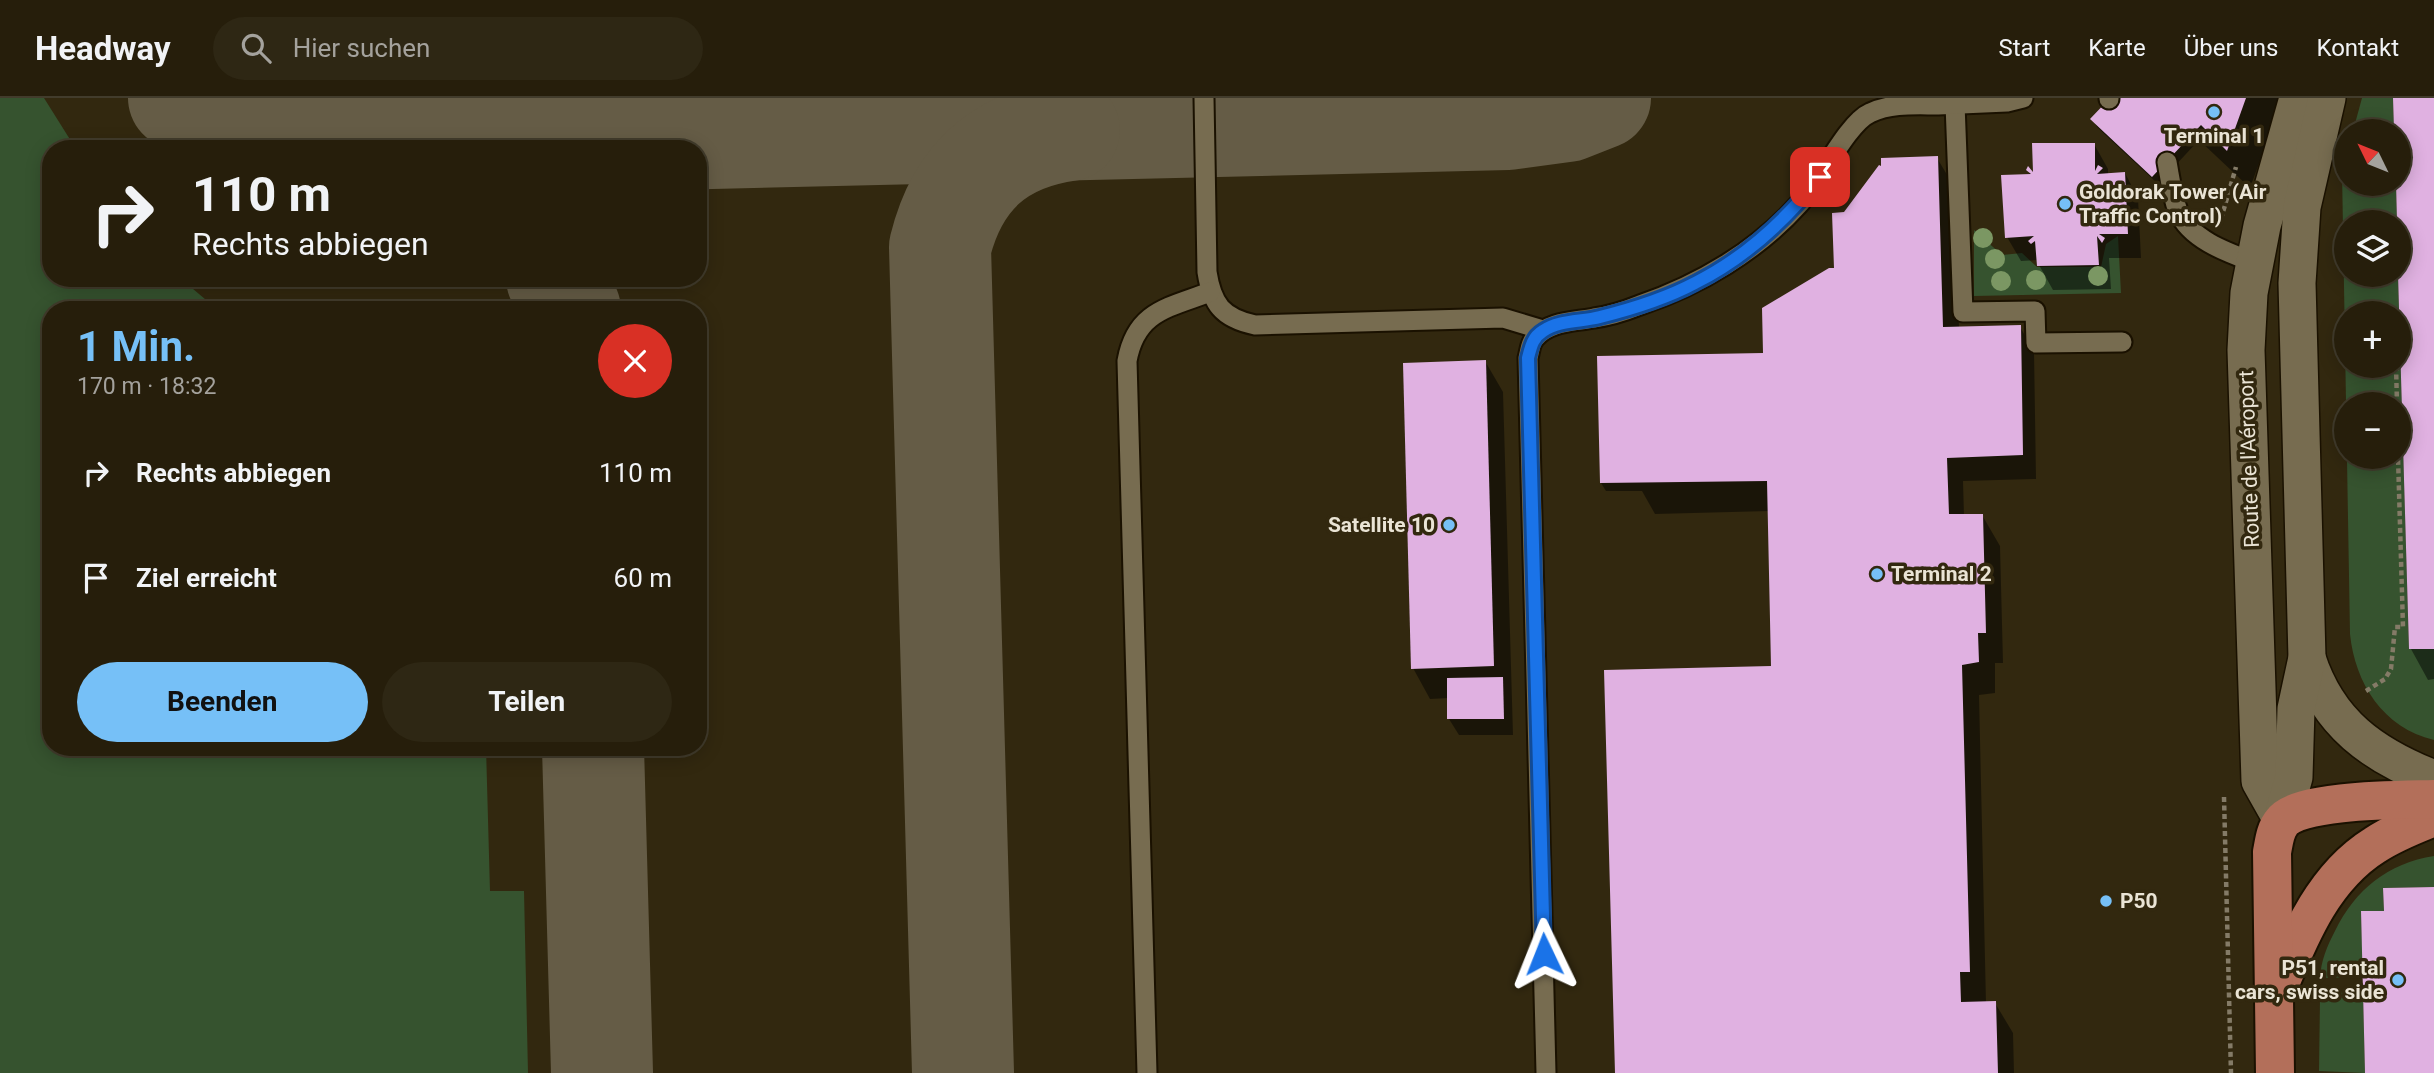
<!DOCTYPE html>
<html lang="de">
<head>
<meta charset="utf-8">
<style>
	body { margin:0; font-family:Roboto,sans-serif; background:#2e2714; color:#f1f3f6; height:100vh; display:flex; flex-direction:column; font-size:26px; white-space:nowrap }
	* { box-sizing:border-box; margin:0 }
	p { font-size:23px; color:#a4a29d }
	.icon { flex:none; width:38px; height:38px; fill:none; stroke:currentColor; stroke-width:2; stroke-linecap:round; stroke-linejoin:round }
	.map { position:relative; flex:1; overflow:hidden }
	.panel { position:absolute; left:42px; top:203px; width:665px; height:455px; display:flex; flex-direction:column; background:#261e0b; border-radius:28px; box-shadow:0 4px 18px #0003,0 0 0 2px #423c2c }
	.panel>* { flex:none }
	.guide { position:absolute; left:42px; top:42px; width:665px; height:147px; border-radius:28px; box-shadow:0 4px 18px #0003,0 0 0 2px #423c2c; background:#261e0b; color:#f1f3f6; overflow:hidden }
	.needle { width:46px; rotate:313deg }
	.tools { position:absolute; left:2334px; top:21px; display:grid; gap:14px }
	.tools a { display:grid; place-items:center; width:77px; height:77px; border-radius:50%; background:#261e0b; box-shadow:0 4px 18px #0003,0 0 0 2px #423c2c; font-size:35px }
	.pin { position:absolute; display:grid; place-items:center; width:60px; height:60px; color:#fff; margin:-30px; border-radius:14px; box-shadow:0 4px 10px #0006 }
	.me { position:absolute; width:77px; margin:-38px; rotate:358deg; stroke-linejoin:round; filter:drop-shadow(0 0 5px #0008) }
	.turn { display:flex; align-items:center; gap:24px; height:147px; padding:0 35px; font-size:32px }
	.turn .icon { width:91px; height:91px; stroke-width:2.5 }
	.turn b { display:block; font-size:49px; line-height:60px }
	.round { display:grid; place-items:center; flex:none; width:74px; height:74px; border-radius:37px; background:#2e2714 }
	.overview { display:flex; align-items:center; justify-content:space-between; height:119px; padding:0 35px }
	h1 { font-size:42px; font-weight:700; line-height:52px; color:#76c0f7 }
	.cta { display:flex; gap:14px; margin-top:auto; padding:14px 35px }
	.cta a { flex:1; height:80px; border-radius:42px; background:#76c0f7; color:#111; font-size:28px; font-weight:700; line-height:80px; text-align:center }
	.cta a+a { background:#2e2714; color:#f1f3f6 }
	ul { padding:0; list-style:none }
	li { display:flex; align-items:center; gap:21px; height:105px; padding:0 35px }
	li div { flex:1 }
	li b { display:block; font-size:26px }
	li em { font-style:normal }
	header { display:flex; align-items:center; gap:42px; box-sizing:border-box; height:98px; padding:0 35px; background:#261e0b; border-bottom:2px solid #423c2c }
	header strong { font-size:33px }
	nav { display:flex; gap:38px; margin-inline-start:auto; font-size:24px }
	.search { width:490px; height:63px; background:#2e2714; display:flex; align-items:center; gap:18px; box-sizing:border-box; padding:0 24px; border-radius:38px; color:#a4a29d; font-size:26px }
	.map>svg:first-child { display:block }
</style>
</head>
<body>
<header>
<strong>Headway</strong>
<div class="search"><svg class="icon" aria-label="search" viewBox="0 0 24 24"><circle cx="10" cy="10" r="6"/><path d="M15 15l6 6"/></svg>Hier suchen</div>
<nav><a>Start</a><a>Karte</a><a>Über uns</a><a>Kontakt</a></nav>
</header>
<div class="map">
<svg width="2434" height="975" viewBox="0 0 2434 975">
	<rect width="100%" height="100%" fill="#32280f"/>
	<g fill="#36532f" fill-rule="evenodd">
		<path d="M0,0H44L76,51H51V180H180L218,212H51V649H486L490,793H524L528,975H0Z"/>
		<path d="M2362,0H2393L2394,33H2353Z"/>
		<path d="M2347,55V86H2396L2397,124H2347V177H2398L2409,551H2434V642C2383,630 2355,585 2350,536L2342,73ZM2347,215H2399V268H2347ZM2347,306H2399V359H2347Z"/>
		<path d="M1974,132L2002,157L2022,155L2037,169H2101L2106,146L2118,138L2121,195L1974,198Z"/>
		<path d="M2434,758V789L2383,790L2384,813L2361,814L2363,879L2320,880C2321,863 2327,848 2335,833C2355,792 2388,765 2434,758Z"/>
		<path d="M2322,893H2363L2365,975L2319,973L2320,901Z"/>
	</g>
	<g fill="#0007">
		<path d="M2113,0H2283L2250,90L2199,42L2158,86L2097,29L2093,21Z"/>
		<path d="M2395,0H2434V581L2428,582L2411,551L2398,86L2399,33H2396Z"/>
		<path d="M2094,46L2108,71V77L2125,75L2138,100L2141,160H2109L2111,191L2053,192L2039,167L2038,162L2021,163L2007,139L2030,77L2028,72L2035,80Z"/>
		<path d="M1937,60L1955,90L1959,230L2020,229L2034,253L2036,381L1963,383L1964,418L1982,417L2000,448L2003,565H1995V595L1979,597L1986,905H1995L2013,935L2014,975H1616L1773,570L1770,413L1655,416L1642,393H1606L1601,385L1765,256L1836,171L1844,116Z"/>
		<path d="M1485,263L1503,294L1513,637H1459L1449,621V600L1430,601L1413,570Z"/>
	</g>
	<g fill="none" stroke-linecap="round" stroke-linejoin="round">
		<g stroke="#655c46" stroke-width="102">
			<path d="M179,0C241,44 305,48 379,48L1508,21L1567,13L1600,0"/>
			<path d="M557,180L570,212"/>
			<path d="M593,649L602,975"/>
			<path d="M963,975L940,149C957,80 998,42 1069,32"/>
		</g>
	</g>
	<g fill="#e0b1e1">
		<path d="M2110,0H2246L2227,53L2201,27L2152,79L2090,21Z"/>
		<path d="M2393,0H2434V551H2409L2398,177L2399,124H2397L2396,86H2399V33H2394Z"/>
		<path d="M2032,45H2095V73L2098,67L2103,70L2097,76L2125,74L2128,136H2099L2105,140L2102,145L2097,138L2099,167L2037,168L2035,143L2031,146L2028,143L2034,138L2005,140L2001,77L2031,76L2026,72L2028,68L2033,74Z"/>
		<path d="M1938,58L1943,229L2021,227L2023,357L1947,360L1949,416H1983L1986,535H1978L1979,564L1962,567L1970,874H1960L1961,904L1996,903L1998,975H1615L1604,572L1771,568L1767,383L1600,385L1597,258L1763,255L1762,210L1829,170H1834L1832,115L1844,114L1879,67L1881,68V60Z"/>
		<path d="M1486,262L1494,568L1411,571L1403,265Z"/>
		<path d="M1503,579L1504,621H1447V580Z"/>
		<path d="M2434,789V975H2365L2361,813H2384L2383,790Z"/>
	</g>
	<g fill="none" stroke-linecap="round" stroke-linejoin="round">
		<g stroke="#1a1100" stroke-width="23">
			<g id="service">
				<path d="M1204,0L1207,174C1212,206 1222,220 1255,227L1503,220L1543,232"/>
				<path d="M2109,0V1"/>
				<path d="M1955,6L1963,214L2035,213L2036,245L2122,244"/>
				<path d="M2167,64C2170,80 2172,98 2178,113C2190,142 2229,155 2256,165"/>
				<path d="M1147,975L1127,263C1136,213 1168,210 1210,194"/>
				<path d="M1546,975L1528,260C1530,253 1530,245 1535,240C1549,223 1574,224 1594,220C1609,218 1625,213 1640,207C1699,187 1757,153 1799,106C1819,85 1847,25 1870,15C1891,5 1915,7 1938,7C1961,6 1984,5 2007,4L2023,0"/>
			</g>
		</g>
		<g stroke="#1a1100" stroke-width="40">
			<g id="minor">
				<path d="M2307,560C2328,626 2373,657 2434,681"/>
				<path d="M2282,722L2260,683L2246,252L2249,195L2262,128L2298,0"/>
				<path d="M2282,722L2294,679L2296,611L2307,560L2297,185L2302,109L2327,0"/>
			</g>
		</g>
		<g stroke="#1a1100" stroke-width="42">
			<g id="primary">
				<path d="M2279,888C2301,835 2324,779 2375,747C2393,735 2414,727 2434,719"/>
				<path d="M2275,975L2272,754C2274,744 2275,732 2282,724C2298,701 2405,702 2434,701"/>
			</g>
		</g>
		<g stroke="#847b67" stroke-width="4.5" stroke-dasharray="5 3.5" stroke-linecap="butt">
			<path d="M2221,121L2236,69"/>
			<path d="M2334,239L2347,238"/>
			<path d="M2396,268L2397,306"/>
			<path d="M2366,593L2385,581L2391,571L2395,529H2403L2398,359"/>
			<path d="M2224,699L2231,975"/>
		</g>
		<use href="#service" stroke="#776c50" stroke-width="19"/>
		<use href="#minor" stroke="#776c50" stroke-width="37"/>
		<use href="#primary" stroke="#b36f5a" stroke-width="38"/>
	</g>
	<g fill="#7b9763">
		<circle cx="1983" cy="140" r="10"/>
		<circle cx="1995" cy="161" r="10"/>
		<circle cx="2098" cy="178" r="10"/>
		<circle cx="2036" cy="182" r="10"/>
		<circle cx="2001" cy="183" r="10"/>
	</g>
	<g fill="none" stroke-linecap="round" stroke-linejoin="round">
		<g stroke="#114b97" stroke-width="18">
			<path id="route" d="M1544,856L1528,260C1531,248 1533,239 1543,233C1559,222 1581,224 1600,219C1632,211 1665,201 1695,185C1745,160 1786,122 1820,79"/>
		</g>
		<use href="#route" stroke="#1a73e8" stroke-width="12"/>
	</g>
	<g fill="#76c0f7" stroke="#32280f" stroke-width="2.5">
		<circle cx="2214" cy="14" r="7"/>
		<circle cx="2065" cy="106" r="7"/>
		<circle cx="1449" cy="427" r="7"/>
		<circle cx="1877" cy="476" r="7"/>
		<circle cx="2106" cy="803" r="7"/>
		<circle cx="2398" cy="882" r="7"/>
	</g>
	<g text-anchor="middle" stroke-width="7" stroke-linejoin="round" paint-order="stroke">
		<g font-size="21" font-weight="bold" fill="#eae4d5" stroke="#32280f" text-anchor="start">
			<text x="2214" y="45" text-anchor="middle">Terminal 1</text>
			<text x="2079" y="101">Goldorak Tower (Air<tspan x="2079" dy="24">Traffic Control)</tspan></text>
			<text x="1435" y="434" text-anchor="end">Satellite 10</text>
			<text x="1891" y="483">Terminal 2</text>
			<text x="2120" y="810">P50</text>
			<text x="2384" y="877" text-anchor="end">P51, rental<tspan x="2384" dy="24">cars, swiss side</tspan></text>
		</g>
		<g font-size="21" fill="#eae4d5" stroke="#32280f">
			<text transform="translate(2249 361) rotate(-92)" y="7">Route de l'Aéroport</text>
		</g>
	</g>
</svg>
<div class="tools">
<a><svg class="needle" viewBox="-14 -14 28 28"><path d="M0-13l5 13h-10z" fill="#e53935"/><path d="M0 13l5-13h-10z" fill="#a4a29d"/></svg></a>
<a><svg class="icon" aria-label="layers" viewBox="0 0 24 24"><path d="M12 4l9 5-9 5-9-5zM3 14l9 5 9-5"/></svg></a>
<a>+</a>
<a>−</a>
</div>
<div class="pin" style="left:1820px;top:79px;background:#d93025"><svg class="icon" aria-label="arrive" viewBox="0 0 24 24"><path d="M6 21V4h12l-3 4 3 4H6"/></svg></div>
<svg class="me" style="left:1544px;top:856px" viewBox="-20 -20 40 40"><path d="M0-17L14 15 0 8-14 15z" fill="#1a73e8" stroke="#fff" stroke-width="4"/></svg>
<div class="guide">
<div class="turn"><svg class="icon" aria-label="right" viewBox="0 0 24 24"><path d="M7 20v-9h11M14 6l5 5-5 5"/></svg><div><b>110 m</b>Rechts abbiegen</div></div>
</div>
<section class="panel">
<div class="overview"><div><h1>1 Min.</h1><p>170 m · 18:32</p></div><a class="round" style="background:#d93025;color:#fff"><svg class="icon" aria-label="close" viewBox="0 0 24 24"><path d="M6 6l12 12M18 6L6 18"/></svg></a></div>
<ul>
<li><svg class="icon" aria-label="right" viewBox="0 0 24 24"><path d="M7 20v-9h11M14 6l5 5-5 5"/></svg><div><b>Rechts abbiegen</b></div><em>110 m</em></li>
<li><svg class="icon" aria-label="arrive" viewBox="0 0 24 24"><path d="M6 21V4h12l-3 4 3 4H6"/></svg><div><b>Ziel erreicht</b></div><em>60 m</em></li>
</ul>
<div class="cta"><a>Beenden</a><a>Teilen</a></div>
</section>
</div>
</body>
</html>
